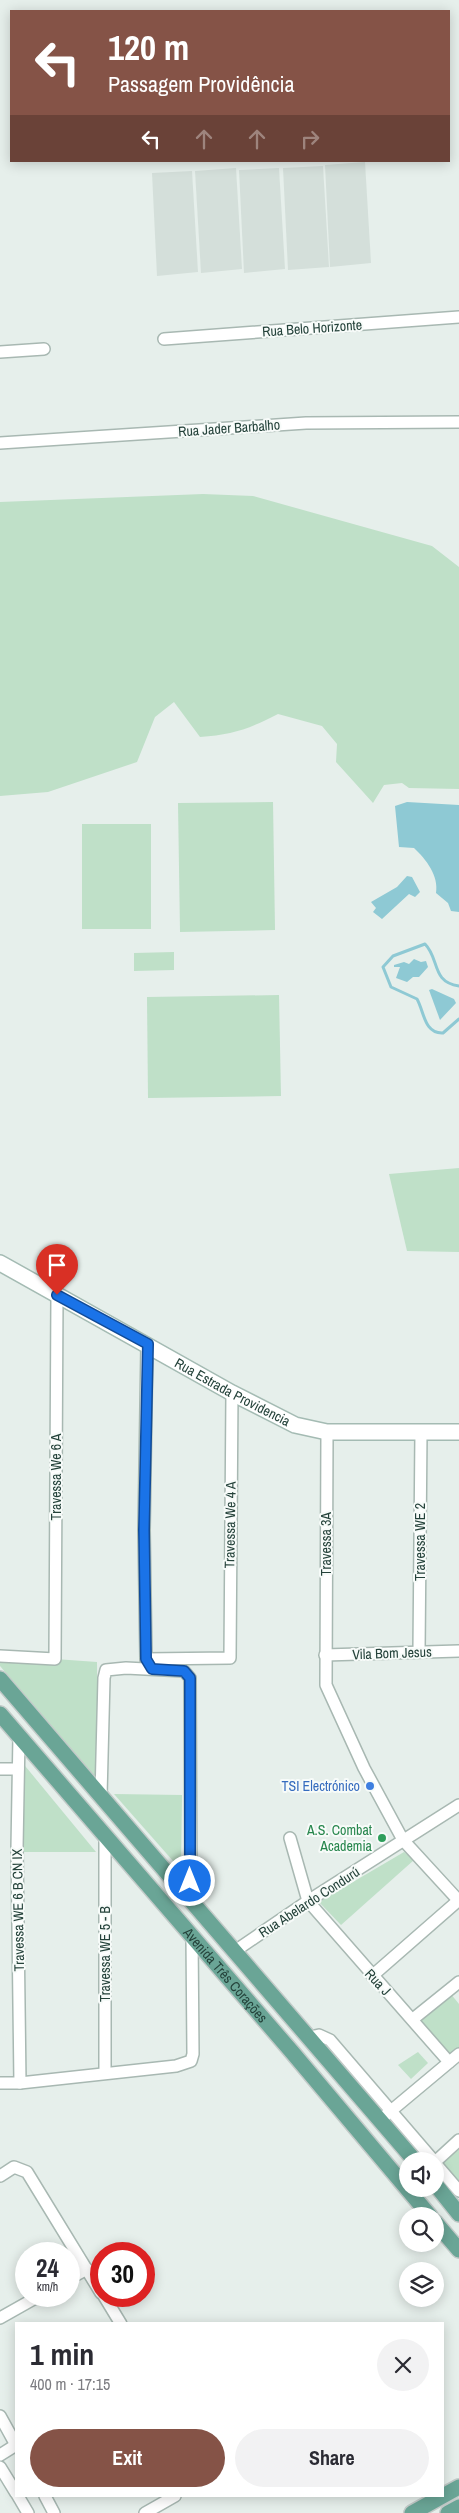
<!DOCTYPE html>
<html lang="en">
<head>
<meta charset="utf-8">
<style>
	body { margin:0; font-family:"Archivo Narrow",sans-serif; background:#f2f2f3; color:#2b2b33; height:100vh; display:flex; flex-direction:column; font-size:19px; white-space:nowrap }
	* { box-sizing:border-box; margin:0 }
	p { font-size:16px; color:#7c7c81 }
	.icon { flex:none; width:28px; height:28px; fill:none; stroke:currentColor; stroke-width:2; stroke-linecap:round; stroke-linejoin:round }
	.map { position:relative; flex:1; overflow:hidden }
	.details { position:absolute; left:15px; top:2322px; width:429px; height:175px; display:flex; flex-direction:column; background:#fff; border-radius:0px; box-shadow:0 2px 12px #0003 }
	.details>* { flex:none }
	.top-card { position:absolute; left:10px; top:10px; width:440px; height:152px; border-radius:0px; box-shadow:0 2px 12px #0003; background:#855347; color:#fff; overflow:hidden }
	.tools { position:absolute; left:399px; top:2152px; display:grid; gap:10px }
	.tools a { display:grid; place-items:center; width:45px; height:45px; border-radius:50%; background:#fff; box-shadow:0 2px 12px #0003; font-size:25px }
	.speed { position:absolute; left:15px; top:2242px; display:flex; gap:10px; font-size:25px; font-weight:700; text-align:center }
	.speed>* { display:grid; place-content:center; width:65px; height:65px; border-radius:50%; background:#fff; box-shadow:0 2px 12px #0003; line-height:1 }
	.speed small { font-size:12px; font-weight:400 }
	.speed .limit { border:8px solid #d22; background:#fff; color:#111 }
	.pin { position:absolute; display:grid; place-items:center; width:42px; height:42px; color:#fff; margin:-51px -21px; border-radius:50% 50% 50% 0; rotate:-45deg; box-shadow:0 0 5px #0007 }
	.pin .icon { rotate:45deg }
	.me { position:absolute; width:55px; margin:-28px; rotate:0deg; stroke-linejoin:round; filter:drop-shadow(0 0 4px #0008) }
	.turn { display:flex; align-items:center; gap:18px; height:105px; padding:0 15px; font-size:22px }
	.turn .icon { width:65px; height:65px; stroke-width:2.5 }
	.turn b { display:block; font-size:35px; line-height:42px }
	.lanes { display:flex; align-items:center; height:48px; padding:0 15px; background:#0003; justify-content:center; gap:25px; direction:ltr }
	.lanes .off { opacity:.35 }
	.round { display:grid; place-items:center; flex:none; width:52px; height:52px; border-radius:26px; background:#f2f2f3 }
	.overview { display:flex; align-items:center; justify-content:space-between; height:85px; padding:0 15px }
	h1 { font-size:30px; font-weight:800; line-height:38px }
	.primary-button { display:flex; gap:10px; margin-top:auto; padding:10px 15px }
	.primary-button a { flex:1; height:58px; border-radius:30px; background:#855347; color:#fff; font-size:20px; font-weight:800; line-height:58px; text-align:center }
	.primary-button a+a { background:#f2f2f3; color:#2b2b33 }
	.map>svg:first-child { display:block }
</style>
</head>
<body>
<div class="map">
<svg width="459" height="2513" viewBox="0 0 459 2513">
	<rect width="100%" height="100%" fill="#e6efeb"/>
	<g fill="#d4dfda">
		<path d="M365,162L371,263L330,267L325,165Z"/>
		<path d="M323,166L329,267L288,270L283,168Z"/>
		<path d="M236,168L242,269L201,273L195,171Z"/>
		<path d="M279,168L285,269L244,273L239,170Z"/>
		<path d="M192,171L198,272L157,276L152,173Z"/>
	</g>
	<g fill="#bfe0c8">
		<path d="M203,494L253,496L432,546L459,567V789L409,788L402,783L384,785L373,803L336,762L337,744L322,726L278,714C249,729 232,735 200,737L174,702L155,717L137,762L48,792L0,796V502Z"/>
		<path d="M273,802L275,930L180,932L178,803Z"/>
		<rect x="82" y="824" width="69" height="105"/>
		<path d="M174,952V970L134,971V953Z"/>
		<path d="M279,995L281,1096L148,1098L147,997Z"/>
		<path d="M459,1168V1252L407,1251L389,1174Z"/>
		<path d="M55,1659L97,1662L98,1780L0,1666V1662Z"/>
		<path d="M21,1761L96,1852H21Z"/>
		<path d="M114,1794L182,1795L181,1870Z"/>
		<path d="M404,1852L414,1860L341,1925L319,1902Z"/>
		<path d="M450,1993L459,2004V2050L445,2062L413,2024Z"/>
		<path d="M418,2052L428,2063L411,2079L398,2065Z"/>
		<path d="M459,2149V2183L442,2164Z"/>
	</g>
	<g fill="#8ec9d4">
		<path d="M407,802L459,805V912L451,911L448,903L436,893C439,876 426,859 414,848L399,847L395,806Z"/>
		<path d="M407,876L412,877L420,892L415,897L409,894L382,919L373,912L376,908L371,902L397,887Z"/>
		<path d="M414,959L421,962L426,961L428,967L419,977H413L407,982L396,978L400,967H394V965L404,962L409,964Z"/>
		<path d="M432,989L454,999L456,1003L440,1020L429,990Z"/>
	</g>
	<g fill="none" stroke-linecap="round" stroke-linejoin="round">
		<path stroke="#8ec9d4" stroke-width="3" d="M459,986C431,982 440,959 425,944L393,956L383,967L391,987L417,999C424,1011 424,1034 443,1033L459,1019"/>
		<g stroke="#a8b8b2" stroke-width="14">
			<g id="street">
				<path d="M164,339L459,317"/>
				<path d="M0,352L44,349"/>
				<path d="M0,443L306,423L459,422"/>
				<path d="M327,1432L326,1685L364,1768L403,1840L459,1901"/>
				<path d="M419,1652L421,1432"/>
				<path d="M325,1655L459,1651"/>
				<path d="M0,1656L55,1659L57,1295"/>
				<path d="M146,1659L230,1658L232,1393"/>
				<path d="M146,1659L144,1530L147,1344"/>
				<path d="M19,1736L17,1848L20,2083"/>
				<path d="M0,1769H18"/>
				<path d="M101,1796L104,1678L106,1670L126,1668L184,1671L190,1678L191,1900"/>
				<path d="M105,1835V2073"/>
				<path d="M290,1838L308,1901L449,2062"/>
				<path d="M235,1951L308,1901L459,1805"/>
				<path d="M372,1976L459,1900"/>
				<path d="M413,2019L459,1982"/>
				<path d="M310,2037L319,2035L330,2040L434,2161"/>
				<path d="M0,2083H20L176,2066L191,2061L193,2054L192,1936"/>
				<path d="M386,2115L459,2054"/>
				<path d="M435,2162L459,2140"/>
				<path d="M435,2163L459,2191"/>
				<path d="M0,2176L14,2167L27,2172L101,2293"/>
				<path d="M69,2279L87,2269"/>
				<path d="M104,2296L121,2324"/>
				<path d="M0,2318L39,2296"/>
				<path d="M0,2416L16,2445"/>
				<path d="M0,2455L16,2445"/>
				<path d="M0,2467L16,2493"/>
				<path d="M18,2496L28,2513"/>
				<path d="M45,2496L54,2513"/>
				<path d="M145,2513L175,2496"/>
			</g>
		</g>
		<g stroke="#a4bbb3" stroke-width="18">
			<g id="secondary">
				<path id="s1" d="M0,1263L232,1393L295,1425L327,1432H459"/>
			</g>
		</g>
		<g stroke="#c2cac8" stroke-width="18">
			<g id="primary">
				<path d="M0,1679L415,2161"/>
				<path id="s2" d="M0,1714L292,2052L430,2216"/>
				<path d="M435,2184L459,2214"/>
				<path d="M435,2222L459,2250"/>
				<path d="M412,2513L459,2487"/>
				<path d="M448,2513L459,2507"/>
			</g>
		</g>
		<use href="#street" stroke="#fff" stroke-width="11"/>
		<use href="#secondary" stroke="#fff" stroke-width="15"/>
		<use href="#primary" stroke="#6aa596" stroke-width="15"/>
	</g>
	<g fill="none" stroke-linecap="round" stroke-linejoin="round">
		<g stroke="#114b97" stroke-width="12">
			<path id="route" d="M57,1295L148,1344L144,1530L146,1659L152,1669L184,1671L190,1678V1881"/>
		</g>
		<use href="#route" stroke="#1a73e8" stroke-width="9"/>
	</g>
	<circle fill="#3f7fe0" stroke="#f7fbf9" stroke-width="2" cx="370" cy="1786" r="5"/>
	<circle fill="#2e9e5b" stroke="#f7fbf9" stroke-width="2" cx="382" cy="1838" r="5"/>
	<g text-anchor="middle" stroke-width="4" stroke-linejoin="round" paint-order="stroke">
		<g font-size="14" fill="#24423a" stroke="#f7fbf9">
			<text transform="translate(312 328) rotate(-4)" y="5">Rua Belo Horizonte</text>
			<text transform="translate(229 428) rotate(-4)" y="5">Rua Jader Barbalho</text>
			<text dy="5" stroke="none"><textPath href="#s1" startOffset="266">Rua Estrada Providencia</textPath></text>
			<text transform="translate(56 1477) rotate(-90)" y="5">Travessa We 6 A</text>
			<text transform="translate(230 1525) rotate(-89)" y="5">Travessa We 4 A</text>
			<text transform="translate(420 1542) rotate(-90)" y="5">Travessa WE 2</text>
			<text transform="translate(326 1544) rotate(-90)" y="5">Travessa 3A</text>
			<text transform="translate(392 1653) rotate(-2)" y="5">Vila Bom Jesus</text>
			<text transform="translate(309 1902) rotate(-33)" y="5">Rua Abelardo Condurú</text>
			<text transform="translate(18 1910) rotate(-91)" y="5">Travessa WE 6 B CN IX</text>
			<text transform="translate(105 1954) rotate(-90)" y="5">Travessa WE 5 - B</text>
			<text dy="5" stroke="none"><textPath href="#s2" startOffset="345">Avenida Três Corações</textPath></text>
			<text transform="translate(378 1982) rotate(47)" y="5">Rua J</text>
		</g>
		<g font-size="14" fill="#366cbe" stroke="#f7fbf9" text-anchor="end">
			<text x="360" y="1791">TSI Electrónico</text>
		</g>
		<g font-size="14" fill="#27864d" stroke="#f7fbf9" text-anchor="end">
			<text x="372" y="1835">A.S. Combat<tspan x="372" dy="16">Academia</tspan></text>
		</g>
	</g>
</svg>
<div class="tools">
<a><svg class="icon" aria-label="sound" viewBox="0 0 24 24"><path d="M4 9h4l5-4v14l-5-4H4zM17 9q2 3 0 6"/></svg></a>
<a><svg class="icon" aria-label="search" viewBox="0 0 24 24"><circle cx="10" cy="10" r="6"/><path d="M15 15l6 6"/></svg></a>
<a><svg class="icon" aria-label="layers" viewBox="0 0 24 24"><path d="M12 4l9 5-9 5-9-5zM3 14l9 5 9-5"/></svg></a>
</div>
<div class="speed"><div>24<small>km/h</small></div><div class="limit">30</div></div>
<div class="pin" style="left:57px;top:1295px;background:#d93025"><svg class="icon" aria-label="arrive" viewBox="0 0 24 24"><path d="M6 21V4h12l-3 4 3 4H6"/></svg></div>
<svg class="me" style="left:190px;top:1881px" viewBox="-20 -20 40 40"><circle r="17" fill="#1a73e8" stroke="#fff" stroke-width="3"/><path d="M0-11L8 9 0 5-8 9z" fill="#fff"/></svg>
<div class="top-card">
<div class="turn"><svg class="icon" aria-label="left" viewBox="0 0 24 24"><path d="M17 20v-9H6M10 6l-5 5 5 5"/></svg><div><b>120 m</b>Passagem Providência</div></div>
<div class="lanes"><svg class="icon" aria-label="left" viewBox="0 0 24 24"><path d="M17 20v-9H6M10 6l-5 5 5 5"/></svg><svg class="icon off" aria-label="ahead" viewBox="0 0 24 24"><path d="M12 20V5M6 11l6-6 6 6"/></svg><svg class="icon off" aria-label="ahead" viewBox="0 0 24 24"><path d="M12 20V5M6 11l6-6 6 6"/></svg><svg class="icon off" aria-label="right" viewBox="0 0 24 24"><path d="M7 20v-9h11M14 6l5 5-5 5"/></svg></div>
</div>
<section class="details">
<div class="overview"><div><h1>1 min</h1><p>400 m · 17:15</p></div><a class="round"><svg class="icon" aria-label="close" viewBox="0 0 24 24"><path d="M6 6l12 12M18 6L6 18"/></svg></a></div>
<div class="primary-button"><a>Exit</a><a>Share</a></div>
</section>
</div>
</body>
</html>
